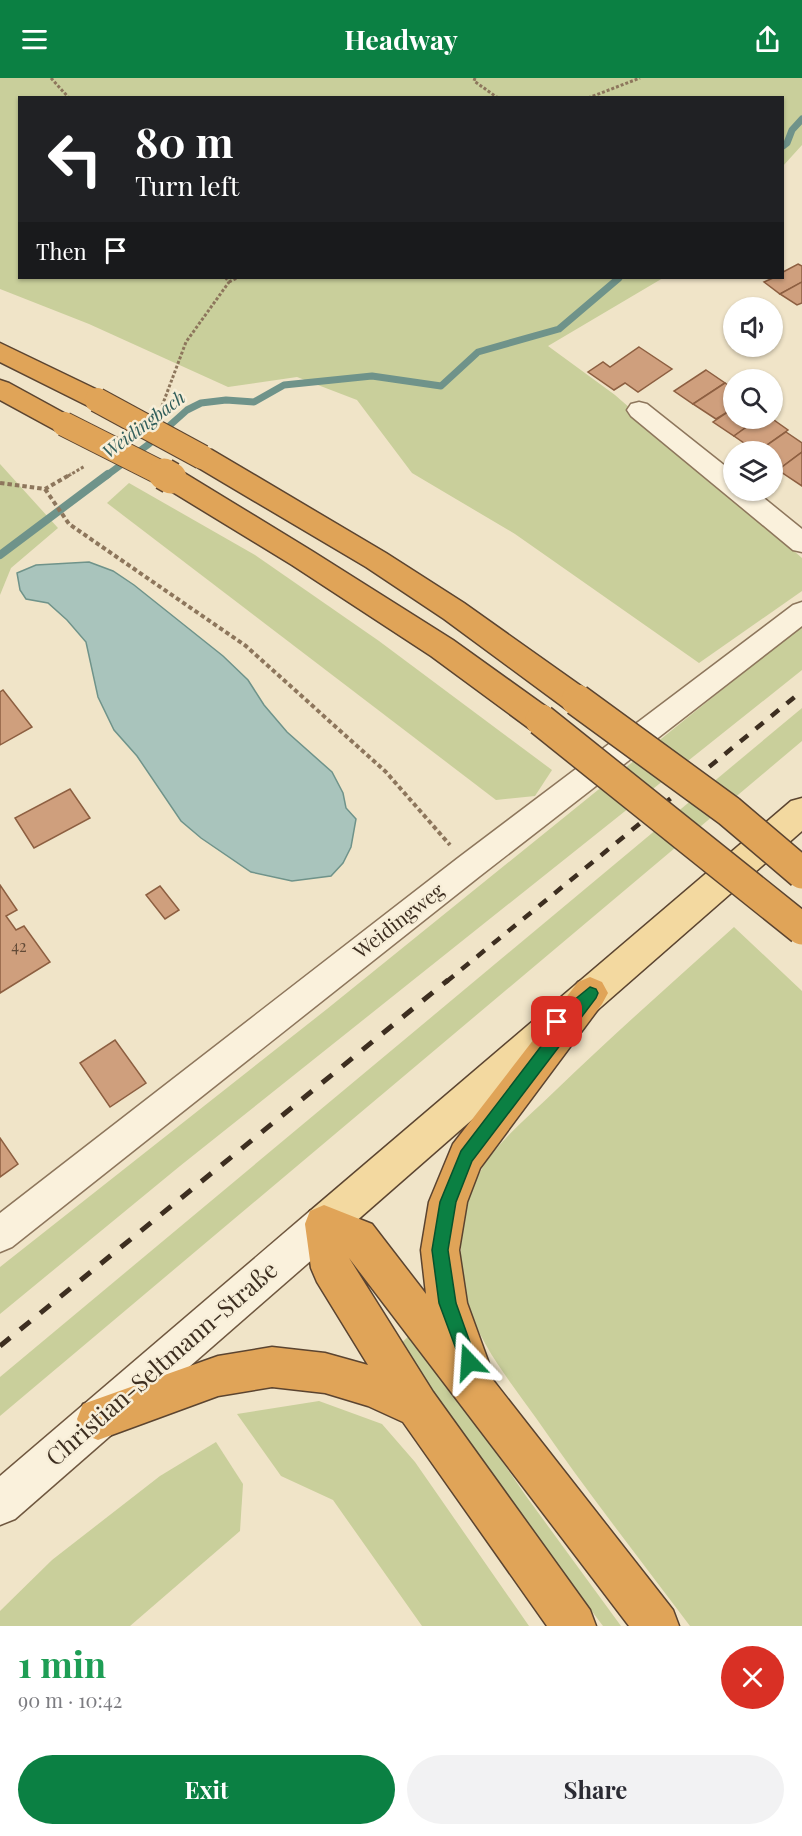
<!DOCTYPE html>
<html lang="en">
<head>
<meta charset="utf-8">
<style>
	body { margin:0; font-family:"Playfair Display",serif; background:#f2f2f3; color:#2b2b33; height:100vh; display:flex; flex-direction:column; font-size:22px; white-space:nowrap }
	* { box-sizing:border-box; margin:0 }
	p { font-size:20px; color:#7c7c81 }
	.icon { flex:none; width:33px; height:33px; fill:none; stroke:currentColor; stroke-width:2; stroke-linecap:round; stroke-linejoin:round }
	.map { position:relative; height:1548px; overflow:hidden }
	.panel { display:flex; flex-direction:column; background:#fff; flex:1 }
	.panel>* { flex:none }
	.hud { position:absolute; left:18px; top:18px; width:766px; height:183px; border-radius:0px; box-shadow:0 2px 4px #0004; background:#202124; color:#fff; overflow:hidden }
	.controls { position:absolute; left:723px; top:219px; display:grid; gap:12px }
	.controls a { display:grid; place-items:center; width:60px; height:60px; border-radius:50%; background:#fff; box-shadow:0 2px 4px #0004; font-size:30px }
	.pin { position:absolute; display:grid; place-items:center; width:51px; height:51px; color:#fff; margin:-26px; border-radius:12px; box-shadow:0 3px 9px #0006 }
	.me { position:absolute; width:66px; margin:-33px; rotate:340deg; stroke-linejoin:round; filter:drop-shadow(0 0 4px #0008) }
	.turn { display:flex; align-items:center; gap:21px; height:126px; padding:0 18px; font-size:27px }
	.turn .icon { width:78px; height:78px; stroke-width:2.5 }
	.turn b { display:block; font-size:42px; line-height:51px }
	.then { display:flex; align-items:center; height:57px; padding:0 18px; background:#0003; gap:12px; font-size:22px }
	.round { display:grid; place-items:center; flex:none; width:63px; height:63px; border-radius:32px; background:#f2f2f3 }
	.headline { display:flex; align-items:center; justify-content:space-between; height:102px; padding:0 18px }
	h1 { font-size:36px; font-weight:700; line-height:45px; color:#1e9e55 }
	.primary-button { display:flex; gap:12px; margin-top:auto; padding:12px 18px }
	.primary-button a { flex:1; height:69px; border-radius:36px; background:#0b8043; color:#fff; font-size:24px; font-weight:700; line-height:69px; text-align:center }
	.primary-button a+a { background:#f2f2f3; color:#2b2b33 }
	header { display:flex; justify-content:space-between; align-items:center; height:78px; padding:0 18px; background:#0b8043; color:#fff; font-size:27px; font-weight:700 }
	.map>svg:first-child { display:block }
</style>
</head>
<body>
<header><svg class="icon" aria-label="menu" viewBox="0 0 24 24"><path d="M4 6h16M4 12h16M4 18h16"/></svg>Headway<svg class="icon" aria-label="share" viewBox="0 0 24 24"><path d="M12 15V3M7 8l5-5 5 5M5 13v7h14v-7"/></svg></header>
<div class="map">
<svg width="802" height="1548" viewBox="0 0 802 1548">
	<rect width="100%" height="100%" fill="#f0e4c8"/>
	<g fill="#c9cf9b">
		<path d="M0,0H802V67L783,88V20H20V200H663L548,268L615,317L802,480V513L699,585L515,456L412,395L357,322L297,299L228,309L89,246L0,211Z"/>
		<path d="M0,386L58,450L11,490L0,517Z"/>
		<path d="M129,405L255,477L379,563L552,692L535,718L496,722L107,425Z"/>
		<path d="M802,547V592L180,1088L0,1236V1189L327,931Z"/>
		<path d="M802,630V663L0,1338V1299Z"/>
		<path d="M734,849L802,913V1548H690C638,1479 585,1411 536,1340C510,1303 480,1268 467,1223C455,1179 460,1127 484,1087C503,1058 532,1036 556,1012C614,956 674,903 734,849Z"/>
		<path d="M409,1258L465,1329L526,1418L621,1548H603L531,1453L399,1267Z"/>
		<path d="M319,1323L382,1346L415,1384L529,1548H422L333,1422L281,1398L237,1336Z"/>
		<path d="M216,1364L243,1406L240,1453L130,1548H0V1533L52,1482L160,1398Z"/>
	</g>
	<path fill="#a9c4bc" stroke="#6f938a" stroke-width="1.5" d="M89,484L113,493L134,507L223,578L248,602L264,627L287,654L332,694L343,715L346,730L356,741L351,769L343,785L331,798L292,803L251,794L201,760L181,743L137,678L114,652L98,619L86,564L67,542L48,525L26,521L20,512L17,495L36,487Z"/>
	<g fill="none" stroke-linecap="round" stroke-linejoin="round">
		<g stroke="#6f938a" stroke-width="7">
			<path d="M783,68L787,65L792,52L802,41"/>
			<path d="M106,398L149,366L187,332L201,325L226,322L254,324L284,307L372,298L441,308L478,274L559,251L619,200"/>
		</g>
		<path stroke="#6f938a" stroke-width="8" d="M0,477L108,396"/>
	</g>
	<g fill="#cf9f7d" stroke="#8d5f41" stroke-width="1.5">
		<path d="M798,186L802,188V204L780,216L764,204L773,200H783V194Z"/>
		<path d="M802,204V225L797,227L780,216Z"/>
		<path d="M639,269L672,291L638,314L625,305L614,312L588,294L603,284L610,289Z"/>
		<path d="M706,292L725,305L693,326L674,313Z"/>
		<path d="M725,305L734,311V330L716,341L693,326Z"/>
		<path d="M734,330V340H759L734,358L713,344Z"/>
		<path d="M759,340H771L788,352L757,374L734,358Z"/>
		<path d="M786,354L802,365V374L778,392L772,388V374H757Z"/>
		<path d="M802,374V408L778,392Z"/>
		<path d="M3,612L32,649L0,667V614Z"/>
		<path d="M70,711L90,740L34,770L15,740Z"/>
		<path d="M0,807L17,832L6,838L16,852L24,848L50,884L0,915Z"/>
		<path d="M160,808L179,832L165,841L146,817Z"/>
		<path d="M115,962L146,1005L110,1029L80,985Z"/>
		<path d="M0,1060L18,1086L0,1099Z"/>
	</g>
	<g fill="none" stroke-linecap="round" stroke-linejoin="round">
		<g stroke="#8d765c" stroke-width="3">
			<g id="street">
				<path d="M639,324L647,326L734,395V412H754L802,451V474L793,472L631,338L627,332L631,326Z"/>
				<path d="M802,524V548L480,798L12,1169L0,1174V1135L458,780L793,527Z"/>
			</g>
		</g>
		<g stroke="#6f573f" stroke-width="3">
			<path id="secondary" d="M324,1127L338,1133L343,1146L338,1159L15,1441L0,1447V1398L310,1133Z"/>
		</g>
		<g stroke="#5b4430" stroke-width="3">
			<path id="primary" d="M802,720V753L338,1159L324,1165L310,1159L305,1146L310,1133L791,723Z"/>
		</g>
		<g stroke="#5b4430" stroke-width="3">
			<g id="highway">
				<path d="M0,265L106,316L110,322L106,328L97,331L88,328L0,284Z"/>
				<path d="M0,302L9,305L73,340L77,346L73,352L64,355L55,352L0,322Z"/>
				<path d="M202,370L212,372L386,475L464,525L588,613L592,622L588,631L577,634L566,631L444,541L366,489L192,386L188,379L192,372Z"/>
				<path d="M171,390L181,393L312,473L453,562L552,633L557,642L552,651L541,654L530,651L431,578L292,487L161,407L157,400L161,393Z"/>
				<path d="M590,899L602,904L608,915L602,926L480,1090L467,1124L459,1172L467,1225L491,1291L489,1297L673,1532L679,1548H629L349,1180L433,1314L590,1532L596,1548H547L403,1344L368,1328L325,1315L272,1309L218,1318L98,1362L83,1356L77,1341L83,1326L218,1278L272,1269L325,1275L368,1287L317,1204L311,1190L305,1146L310,1133L324,1127L372,1146L426,1216L421,1172L429,1124L453,1066L578,904Z"/>
			</g>
		</g>
		<g stroke="#8d765c" stroke-width="3" stroke-dasharray="3 2" stroke-linecap="butt">
			<path d="M51,0L69,20"/>
			<path d="M475,0L474,3L498,20"/>
			<path d="M588,20L640,0"/>
			<path d="M229,204L237,200"/>
			<path d="M162,328L186,264L229,204L226,200"/>
			<path d="M68,398L85,388"/>
		</g>
		<g stroke="#8d765c" stroke-width="4" stroke-dasharray="4.5 3" stroke-linecap="butt">
			<path d="M0,405L45,411L71,396"/>
			<path d="M45,411L69,446L246,568L386,694L450,767"/>
		</g>
		<use href="#street" fill="#faf1dc" fill-rule="evenodd"/>
		<use href="#secondary" fill="#faf1dc" fill-rule="evenodd"/>
		<use href="#primary" fill="#f3d9a0" fill-rule="evenodd"/>
		<use href="#highway" fill="#e0a458" fill-rule="evenodd"/>
		<path stroke="#3d2e20" stroke-width="4.5" stroke-dasharray="10 10" stroke-linecap="butt" d="M446,904L802,613"/>
		<path stroke="#3d2e20" stroke-width="5" stroke-dasharray="13 13" stroke-linecap="butt" d="M0,1268L448,902"/>
		<g stroke="#5b4430" stroke-width="26" stroke-linecap="butt">
			<g id="highway-bridge-far1">
				<path d="M97,322L202,379"/>
				<path d="M64,346L167,398"/>
			</g>
		</g>
		<g stroke="#5b4430" stroke-width="34" stroke-linecap="butt">
			<g id="highway-bridge">
				<path d="M164,396L171,400"/>
				<path d="M577,622L729,733L802,795"/>
				<path d="M541,642L802,851"/>
			</g>
		</g>
		<use href="#highway-bridge-far1" stroke="#e0a458" stroke-width="24"/>
		<use href="#highway-bridge" stroke="#e0a458" stroke-width="31"/>
	</g>
	<path fill="#0b8043" stroke="#07532c" stroke-width="1.5" d="M590,909L596,911L598,915L596,920L472,1083L456,1124L448,1172L456,1225L477,1284L475,1290L469,1292L463,1290L439,1225L432,1172L440,1124L461,1073L555,950L549,944L552,940Z"/>
	<g text-anchor="middle" stroke-width="5" stroke-linejoin="round" paint-order="stroke">
		<g font-size="16" fill="#624a37">
			<text x="19" y="874">42</text>
		</g>
		<g font-size="18" font-style="italic" fill="#2f5d5a" stroke="#f7eed8">
			<text transform="translate(144 347) rotate(-37)" y="6">Weidingbach</text>
		</g>
		<g font-size="20" fill="#3d2e20" stroke="#f7eed8">
			<text transform="translate(399 843) rotate(-38)" y="7">Weidingweg</text>
		</g>
		<g font-size="24" fill="#3d2e20" stroke="#f7eed8">
			<text transform="translate(162 1286) rotate(-41)" y="8">Christian-Seltmann-Straße</text>
		</g>
	</g>
</svg>
<div class="controls">
<a><svg class="icon" aria-label="sound" viewBox="0 0 24 24"><path d="M4 9h4l5-4v14l-5-4H4zM17 9q2 3 0 6"/></svg></a>
<a><svg class="icon" aria-label="search" viewBox="0 0 24 24"><circle cx="10" cy="10" r="6"/><path d="M15 15l6 6"/></svg></a>
<a><svg class="icon" aria-label="layers" viewBox="0 0 24 24"><path d="M12 4l9 5-9 5-9-5zM3 14l9 5 9-5"/></svg></a>
</div>
<div class="pin" style="left:557px;top:944px;background:#d93025"><svg class="icon" aria-label="arrive" viewBox="0 0 24 24"><path d="M6 21V4h12l-3 4 3 4H6"/></svg></div>
<svg class="me" style="left:469px;top:1284px" viewBox="-20 -20 40 40"><path d="M0-17L14 15 0 8-14 15z" fill="#0b8043" stroke="#fff" stroke-width="4"/></svg>
<div class="hud">
<div class="turn"><svg class="icon" aria-label="left" viewBox="0 0 24 24"><path d="M17 20v-9H6M10 6l-5 5 5 5"/></svg><div><b>80 m</b>Turn left</div></div>
<div class="then">Then<svg class="icon" aria-label="arrive" viewBox="0 0 24 24"><path d="M6 21V4h12l-3 4 3 4H6"/></svg></div>
</div>
</div>
<section class="panel">
<div class="headline"><div><h1>1 min</h1><p>90 m · 10:42</p></div><a class="round" style="background:#d93025;color:#fff"><svg class="icon" aria-label="close" viewBox="0 0 24 24"><path d="M6 6l12 12M18 6L6 18"/></svg></a></div>
<div class="primary-button"><a>Exit</a><a>Share</a></div>
</section>
</body>
</html>
